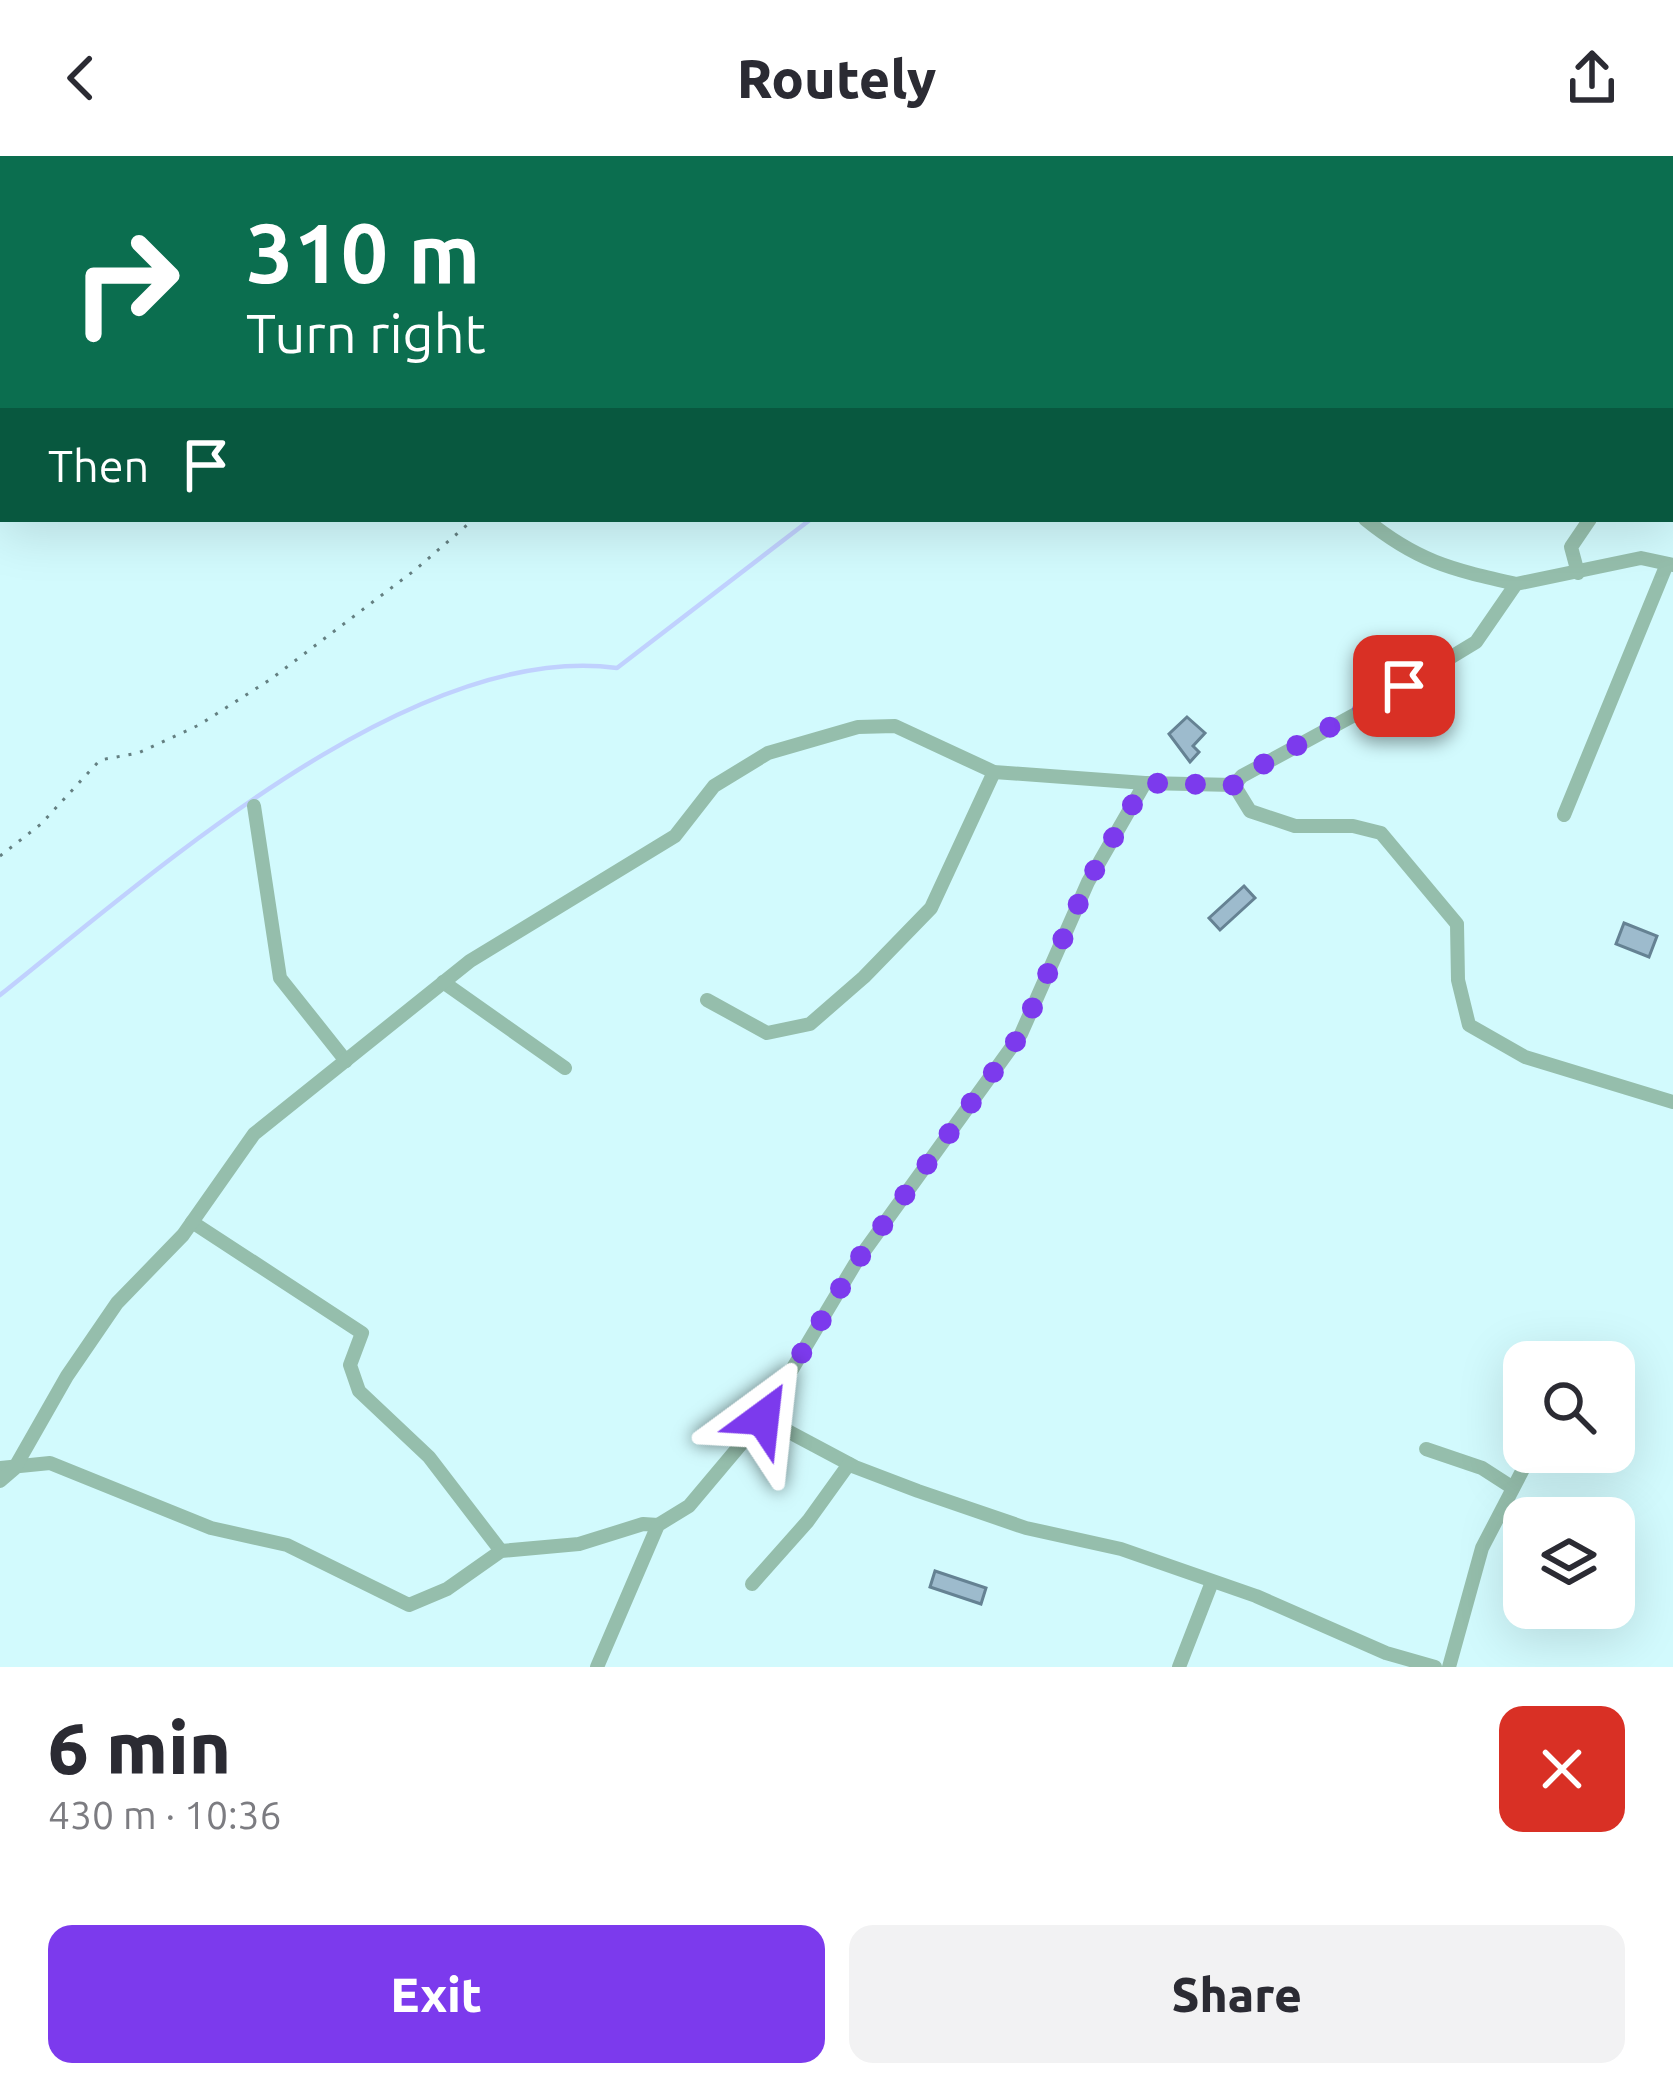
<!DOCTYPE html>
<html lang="en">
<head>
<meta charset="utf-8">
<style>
	body { margin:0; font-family:Ubuntu,sans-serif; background:#f2f2f3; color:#2b2b33; height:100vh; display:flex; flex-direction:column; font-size:45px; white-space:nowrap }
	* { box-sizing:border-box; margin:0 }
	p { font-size:39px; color:#7c7c81 }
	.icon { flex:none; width:66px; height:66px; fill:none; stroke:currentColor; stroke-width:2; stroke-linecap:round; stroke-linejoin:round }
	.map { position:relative; height:1511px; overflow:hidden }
	.drawer { display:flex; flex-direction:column; background:#fff; flex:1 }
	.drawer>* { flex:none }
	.banner { position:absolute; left:0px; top:0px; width:1674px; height:366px; box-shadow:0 12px 48px #0002; background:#0b6e4f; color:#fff; overflow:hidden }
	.controls { position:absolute; left:1503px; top:1185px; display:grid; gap:24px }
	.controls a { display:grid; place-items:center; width:132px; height:132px; border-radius:24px; background:#fff; box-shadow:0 12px 48px #0002; font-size:60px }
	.pin { position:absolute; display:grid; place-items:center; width:102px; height:102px; color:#fff; margin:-51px; border-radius:24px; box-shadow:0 6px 18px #0006 }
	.me { position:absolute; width:132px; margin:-66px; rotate:30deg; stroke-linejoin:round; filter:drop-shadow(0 0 9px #0008) }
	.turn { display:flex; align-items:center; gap:42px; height:252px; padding:0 48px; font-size:54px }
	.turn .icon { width:156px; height:156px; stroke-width:2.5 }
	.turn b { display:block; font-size:84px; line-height:102px }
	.then { display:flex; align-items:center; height:114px; padding:0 48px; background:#0003; gap:24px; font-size:45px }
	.round { display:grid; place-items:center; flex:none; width:126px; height:126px; border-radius:24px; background:#f2f2f3 }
	.summary { display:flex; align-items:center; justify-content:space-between; height:204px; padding:0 48px }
	h1 { font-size:72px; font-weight:800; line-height:90px }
	.primary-button { display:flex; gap:24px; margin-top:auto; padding:24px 48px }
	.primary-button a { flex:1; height:138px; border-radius:24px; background:#7c3aed; color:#fff; font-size:48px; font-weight:800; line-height:138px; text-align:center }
	.primary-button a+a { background:#f2f2f3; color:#2b2b33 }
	header { display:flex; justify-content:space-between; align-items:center; height:156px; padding:0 48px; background:#fff; font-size:54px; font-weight:800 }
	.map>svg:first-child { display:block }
</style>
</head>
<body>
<header><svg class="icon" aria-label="back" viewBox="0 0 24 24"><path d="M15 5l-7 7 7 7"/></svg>Routely<svg class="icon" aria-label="share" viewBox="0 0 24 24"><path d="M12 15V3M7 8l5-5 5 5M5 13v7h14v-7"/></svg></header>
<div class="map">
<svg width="1673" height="1511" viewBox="0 0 1673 1511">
	<rect width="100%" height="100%" fill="#d2fafd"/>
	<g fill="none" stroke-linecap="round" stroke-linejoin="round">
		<g stroke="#c0d1fe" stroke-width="4.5">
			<path d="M1200,3L1204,0"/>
			<path d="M0,839C152,718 413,484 617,512L811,363"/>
		</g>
	</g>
	<g fill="#9dbbcd" stroke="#658293" stroke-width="3">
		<path d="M1187,561L1205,577L1193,590L1199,596L1190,606L1169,578Z"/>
		<path d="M1244,730L1255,742L1220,774L1209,762Z"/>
		<path d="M1624,767L1657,780L1649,801L1616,788Z"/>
		<path d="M935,1415L986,1432L981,1448L930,1431Z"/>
	</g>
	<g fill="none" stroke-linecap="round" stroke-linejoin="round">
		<g stroke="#647f81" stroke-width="3" stroke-dasharray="3 9" stroke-linecap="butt">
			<path d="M979,3L982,0"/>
			<path d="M0,700L41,668L100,604L138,597L199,569L271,523L415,414L474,363"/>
		</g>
		<g stroke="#95beac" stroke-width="14">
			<path d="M1498,0L1503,3"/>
			<path d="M1344,3L1345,0"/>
			<path d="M1418,3L1421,0"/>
			<path d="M1671,113L1673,116"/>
			<path d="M1671,241L1673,238"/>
			<path d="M1365,363C1418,406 1451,413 1516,428"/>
			<path d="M1673,409L1641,402L1516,428L1476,486L1367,552L1242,620L1234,629L1250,655L1295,670H1353L1381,677L1457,768L1458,824L1469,869L1525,901L1673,946"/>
			<path d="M1578,417L1571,391L1590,363"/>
			<path d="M1234,629L1145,627L1088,726L1021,878L855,1108L763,1262L855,1311L918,1335L1026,1372L1121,1393L1256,1440L1386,1497L1435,1511"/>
			<path d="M254,650L280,822L346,905"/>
			<path d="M1564,659L1667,408"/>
			<path d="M443,826L565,912"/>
			<path d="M707,844L767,877L810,868L864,821L931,752L994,616"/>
			<path d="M192,1066L362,1177L350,1209L359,1235L429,1301L501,1395"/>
			<path d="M1426,1293L1482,1312L1513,1332"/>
			<path d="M0,1312L50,1307L211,1372L287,1389L409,1449L447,1433L501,1395L579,1388L643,1368L658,1369"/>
			<path d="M0,1325L14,1313L67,1220L117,1147L183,1079L254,978L470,805L675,680L714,630L768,597L858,571L895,570L994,616L1145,627"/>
			<path d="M752,1428L808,1365L849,1308"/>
			<path d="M597,1511L658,1369L689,1350L763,1262"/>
			<path d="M1179,1511L1212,1426"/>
			<path d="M1449,1511L1482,1392L1532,1296"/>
		</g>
	</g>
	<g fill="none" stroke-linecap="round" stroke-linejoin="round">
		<path stroke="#7c3aed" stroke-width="21" stroke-dasharray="0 37.8" d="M763,1262L855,1108L1021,878L1088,726L1145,627L1234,629L1242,620L1404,530"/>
	</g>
</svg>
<div class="controls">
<a><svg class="icon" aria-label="search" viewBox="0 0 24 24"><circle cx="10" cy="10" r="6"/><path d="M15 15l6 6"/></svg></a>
<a><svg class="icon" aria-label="layers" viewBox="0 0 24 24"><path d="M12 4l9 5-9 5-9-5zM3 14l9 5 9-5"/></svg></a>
</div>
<div class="pin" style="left:1404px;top:530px;background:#d93025"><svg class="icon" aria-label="arrive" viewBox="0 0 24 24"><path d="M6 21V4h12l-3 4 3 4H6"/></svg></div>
<svg class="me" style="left:763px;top:1262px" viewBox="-20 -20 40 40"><path d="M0-17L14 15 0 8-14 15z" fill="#7c3aed" stroke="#fff" stroke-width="4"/></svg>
<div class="banner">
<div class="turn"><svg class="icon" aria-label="right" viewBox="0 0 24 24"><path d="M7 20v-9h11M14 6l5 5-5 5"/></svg><div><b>310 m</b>Turn right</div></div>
<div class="then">Then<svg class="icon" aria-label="arrive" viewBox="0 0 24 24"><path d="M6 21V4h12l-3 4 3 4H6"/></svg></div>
</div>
</div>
<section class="drawer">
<div class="summary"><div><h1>6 min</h1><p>430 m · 10:36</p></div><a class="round" style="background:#d93025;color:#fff"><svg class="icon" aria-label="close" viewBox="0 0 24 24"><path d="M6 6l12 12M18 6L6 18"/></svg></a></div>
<div class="primary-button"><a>Exit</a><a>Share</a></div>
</section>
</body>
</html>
